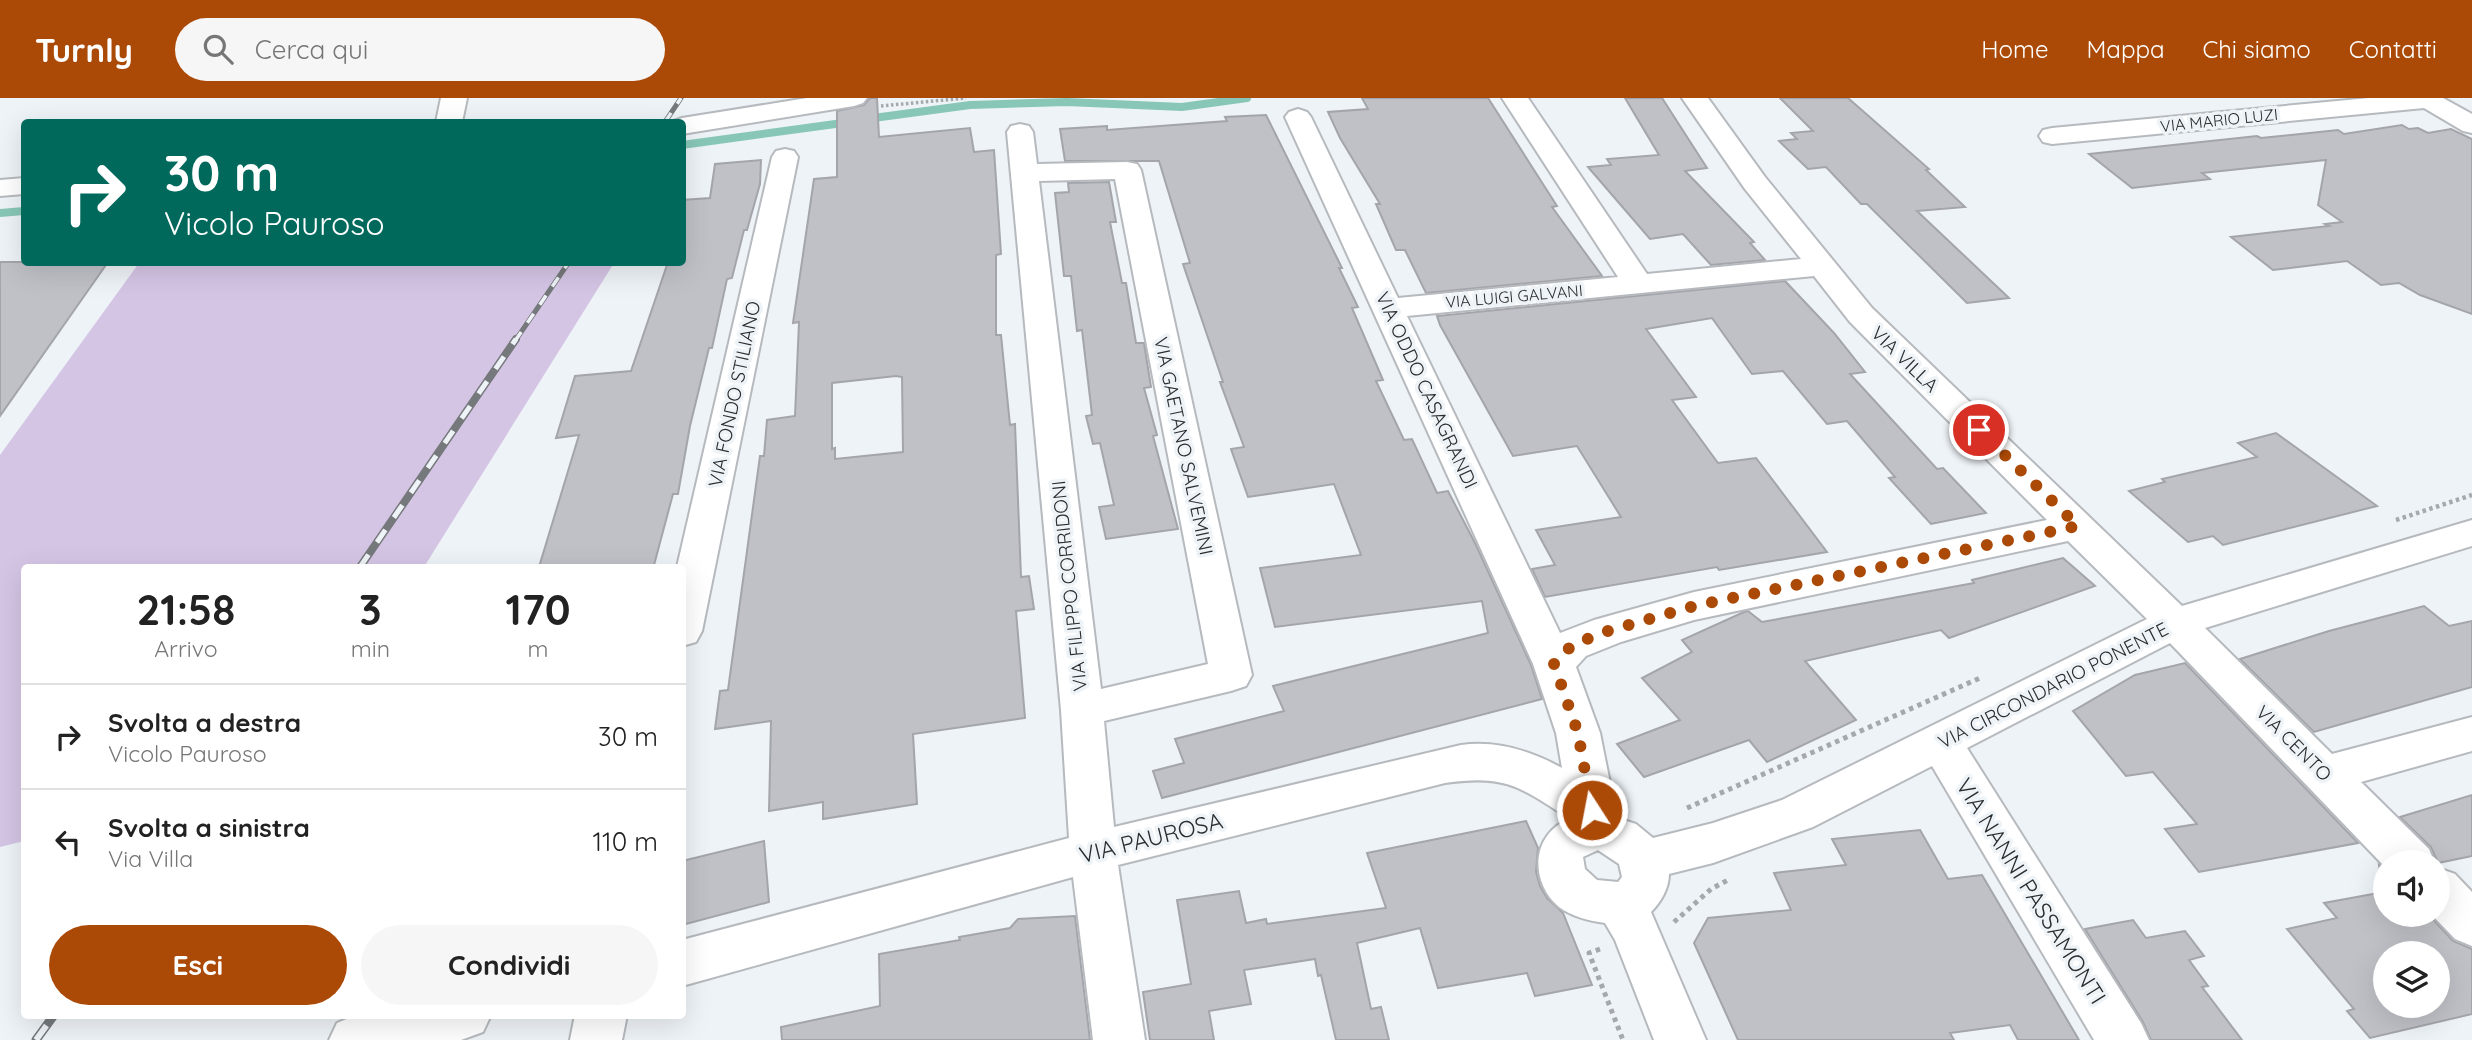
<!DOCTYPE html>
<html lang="it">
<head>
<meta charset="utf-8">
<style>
	body { margin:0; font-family:Quicksand,sans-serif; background:#f6f6f6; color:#222; height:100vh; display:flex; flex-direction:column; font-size:26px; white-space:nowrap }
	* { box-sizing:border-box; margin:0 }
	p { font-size:23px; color:#767676 }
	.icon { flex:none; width:38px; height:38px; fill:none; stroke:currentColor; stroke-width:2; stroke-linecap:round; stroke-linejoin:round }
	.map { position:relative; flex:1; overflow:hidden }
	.side { position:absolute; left:21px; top:466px; width:665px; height:455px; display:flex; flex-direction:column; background:#fff; border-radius:7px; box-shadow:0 7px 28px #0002 }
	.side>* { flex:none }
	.guide { position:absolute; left:21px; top:21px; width:665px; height:147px; border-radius:7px; box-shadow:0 7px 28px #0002; background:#00695c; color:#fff; overflow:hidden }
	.controls { position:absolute; left:2373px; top:752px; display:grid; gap:14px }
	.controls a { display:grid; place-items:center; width:77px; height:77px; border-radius:50%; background:#fff; box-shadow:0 7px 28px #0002; font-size:35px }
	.pin { position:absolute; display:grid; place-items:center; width:60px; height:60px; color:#fff; margin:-30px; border:4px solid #fff; border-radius:50%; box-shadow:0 2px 7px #0007 }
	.me { position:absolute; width:77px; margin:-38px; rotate:349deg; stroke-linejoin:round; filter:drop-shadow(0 0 5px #0008) }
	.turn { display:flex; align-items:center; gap:24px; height:147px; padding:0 28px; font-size:32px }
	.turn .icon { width:91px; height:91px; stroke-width:2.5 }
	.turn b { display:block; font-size:49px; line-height:60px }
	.eta { display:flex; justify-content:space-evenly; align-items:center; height:119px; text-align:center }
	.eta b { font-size:42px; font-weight:800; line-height:49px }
	.primary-button { display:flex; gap:14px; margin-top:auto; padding:14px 28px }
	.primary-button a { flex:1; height:80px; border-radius:42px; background:#ab4907; color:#fff; font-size:28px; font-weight:800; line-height:80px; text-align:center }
	.primary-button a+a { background:#f6f6f6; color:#222 }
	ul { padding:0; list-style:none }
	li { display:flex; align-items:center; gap:21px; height:105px; padding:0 28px; border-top:2px solid #e0e0e0 }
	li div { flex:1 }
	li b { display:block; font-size:26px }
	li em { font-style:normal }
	header { display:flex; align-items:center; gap:42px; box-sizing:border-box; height:98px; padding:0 35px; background:#ab4907; color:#fff }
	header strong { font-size:33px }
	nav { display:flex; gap:38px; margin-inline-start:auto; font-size:24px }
	.search { width:490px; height:63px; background:#f6f6f6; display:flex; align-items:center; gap:18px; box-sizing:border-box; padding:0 24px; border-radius:38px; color:#767676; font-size:26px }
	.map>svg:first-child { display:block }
</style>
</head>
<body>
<header>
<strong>Turnly</strong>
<div class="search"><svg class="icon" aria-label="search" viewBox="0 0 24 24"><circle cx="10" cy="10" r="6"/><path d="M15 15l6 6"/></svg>Cerca qui</div>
<nav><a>Home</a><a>Mappa</a><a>Chi siamo</a><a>Contatti</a></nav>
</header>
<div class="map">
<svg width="2472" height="942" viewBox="0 0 2472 942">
	<rect width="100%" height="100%" fill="#eef3f7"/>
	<path fill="#d5c5e5" d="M139,165H614L424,469H24V743L0,749V357Z"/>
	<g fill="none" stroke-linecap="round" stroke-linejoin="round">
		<g stroke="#88c7b7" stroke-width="8">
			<path d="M866,21L970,7L1067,4L1182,9L1247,0"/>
			<path d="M682,47L850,24"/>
			<path d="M0,115L24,113"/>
		</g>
	</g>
	<g fill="#c0c1c7" stroke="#a3a5aa" stroke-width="2" fill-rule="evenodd">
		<path d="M870,0H877L879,39L970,30L974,54L994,52L1001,156L996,157V237H1001L1010,327L1015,326L1021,479L1029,478L1034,511L1016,513L1025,620L913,636L917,706L823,721V704L769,713L771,623L715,631L720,593L728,592L760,358H764L767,322L795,318L799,224L793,225L814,81L837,79V13L864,7ZM896,278L902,279L903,354L835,361V350L832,351V285Z"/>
		<path d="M1362,0H1488L1557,108L1552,109L1602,178L1426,195L1405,152H1396L1376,106H1380L1340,40L1328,14L1368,11Z"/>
		<path d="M1625,0H1662L1707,70L1685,73L1754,144L1750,145L1765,162L1711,167L1683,136L1650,141L1588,69L1611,67L1607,61L1659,57Z"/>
		<path d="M1780,0H1848L1929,71L1926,72L1965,109L1917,113L2009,200L1967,205L1867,106H1861L1826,69L1808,71L1779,43L1797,41L1791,35L1813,33Z"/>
		<path d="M1266,17L1342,170H1339L1358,209L1352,210L1383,282L1376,283L1404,342L1412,341L1437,395L1448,393L1475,445L1531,567L1542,601L1162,700L1153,673L1184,665L1175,641L1284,613L1273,588L1488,535L1482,503L1275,529L1260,470L1361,457L1334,386L1248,399L1231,351L1244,349L1220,284H1223L1183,166L1190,165L1159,63H1065L1060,31L1107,28V32L1227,23L1225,19Z"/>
		<path d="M2402,27L2409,31L2418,30L2428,35L2451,31L2472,41V216L2420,197L2399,185L2381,187L2347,163L2273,172L2231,139L2329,128L2325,126L2342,124L2318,107L2326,62L2202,75L2210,81L2132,90L2089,56L2257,38L2261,40L2338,32L2344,36Z"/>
		<path d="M761,62L760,86L747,132H744L732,180L727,181L712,250H709L690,328L678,396H673L654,467L539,469L579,337L556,340L575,278L631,273L668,164H682V102L710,100L715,66Z"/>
		<path d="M1109,84L1116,124H1110L1122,185H1126L1136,245H1144L1151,289L1144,290L1157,337L1153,338L1178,431L1106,441L1099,409L1114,407L1100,345L1093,346L1086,318L1092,317L1082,232L1077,233L1071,178H1064L1055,95L1069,94L1068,85Z"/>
		<path d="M0,164H108L0,318Z"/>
		<path d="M1785,183L1834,235L1865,274L1850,276L1937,371L1943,370L1986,415L1931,426L1889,380L1895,379L1847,323L1827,326L1783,273L1752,276L1712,220L1646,231L1696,299L1672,302L1718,365L1756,360L1827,454L1719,472L1717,469L1545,499L1532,471L1555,467L1536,432L1621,419L1577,348L1513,358L1440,227L1437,218Z"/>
		<path d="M2276,335L2377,408L2223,447L2213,438L2188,444L2129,393L2165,384L2162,381L2257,359L2238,345Z"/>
		<path d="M2063,460L2095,488L1949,540L1941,532L1805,563L1856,622L1767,664L1749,642L1644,679L1617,646L1680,622L1642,580L1692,554L1682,542L1744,514L1748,513L1762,524L1974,485L1972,482Z"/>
		<path d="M2424,508L2449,528L2472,523V589L2314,634L2240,561L2329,533Z"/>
		<path d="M2185,565L2358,745L2199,774L2165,731L2197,726L2153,674L2126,678L2073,613L2135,577Z"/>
		<path d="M2472,697V758L2438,765L2431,749L2400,719Z"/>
		<path d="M1526,723L1538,750L1536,774L1540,788L1547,800L1563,815L1592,887L1535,898L1527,875L1438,890L1420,830L1357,845L1371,911L1381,909L1389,942H1336L1321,877L1318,878L1315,861L1244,872L1251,906L1209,913L1214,942H1150L1143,894L1191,886L1177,802L1239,793L1246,825L1266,821L1267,826L1386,810L1367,755Z"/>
		<path d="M1920,732L1948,781L1982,777L2079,942H2018L2010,927L1950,935L1954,942H1738L1694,845L1708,820L1791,812L1774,775L1846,767L1832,741Z"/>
		<path d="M764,743L769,804L682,827V763Z"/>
		<path d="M2379,767L2385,772V817H2429L2453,843L2472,851V916L2370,940L2347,913L2354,911L2287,831L2337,820L2324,805L2384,794ZM2385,856H2438V908H2385Z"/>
		<path d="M1075,818L1090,942H782L781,929L880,908L879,856L960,842L959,839L1010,830L1018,821Z"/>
		<path d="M2133,822L2146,840L2185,833L2204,858L2189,862L2208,888L2202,889L2242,942H2151L2143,924L2085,831Z"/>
	</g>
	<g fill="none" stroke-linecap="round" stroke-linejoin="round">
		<g stroke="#b6babe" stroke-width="4">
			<g id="minor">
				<path d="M441,0H467L462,24H436Z"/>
				<path d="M807,0H867L863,5L854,8L682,36V24H671L682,20Z"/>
				<path d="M1502,0H1528L1647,176L1801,161L1745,91L1682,0H1708L1765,79L1872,210L2182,508L2472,422V448L2205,530L2332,656L2472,619V653L2361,684L2429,751L2435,765H2385V769L2170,545L1967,650L2141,925L2149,942H2094L1932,668L1813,729L1713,765L1669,776C1669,790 1661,804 1651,814L1706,942H1654L1615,842L1605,825C1589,823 1571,818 1559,809C1529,784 1531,735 1570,721C1520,689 1506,676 1445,685L1118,767L1145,942H1093L1073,779L682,888V842L1069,740L1061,612L1007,34L1011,28L1020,26L1029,28L1033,34L1037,66L1127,64L1137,66L1141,72L1252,577L1246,588L1231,593L1104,623L1114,729L1461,647C1497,642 1531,653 1562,670L1556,635L1533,566L1285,19L1289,14L1298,11L1307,14L1311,19L1398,200L1618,179ZM1115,81L1208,566L1101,591L1039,83ZM1814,178L1850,224L2047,422L1694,494L1594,522L1560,535L1407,218ZM2068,443L2147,521L1782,702L1713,725L1653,740L1636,726L1617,720L1600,635L1576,569L1586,558L1621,544L1694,522ZM1598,752L1619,766L1622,779L1618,784L1597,782L1585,771L1583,759Z"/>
				<path d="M2369,0H2443L2472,16V35L2463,33L2424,10L2052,46L2043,44L2039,38L2043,32L2052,30Z"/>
				<path d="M785,51L794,53L798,59L702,533L696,544L682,548V469H677L772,59L776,53Z"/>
				<path d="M24,80V96L0,98V82Z"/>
				<path d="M2438,770L2455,776L2472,794V848L2455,841L2432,817H2438Z"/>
				<path d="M356,917H491L483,934L461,942H329L337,925Z"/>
				<path d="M575,917H627L622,942H570Z"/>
			</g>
		</g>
		<path stroke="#a5a9ac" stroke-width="3.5" stroke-dasharray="2.5 2.5" stroke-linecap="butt" d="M881,8L966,0"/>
		<path stroke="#a5a9ac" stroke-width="4.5" stroke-dasharray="3.5 3.5" stroke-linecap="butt" d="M2396,422L2472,397"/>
		<g stroke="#a5a9ac" stroke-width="5" stroke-dasharray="4.5 4.5" stroke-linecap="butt">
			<path d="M1687,710L1980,580"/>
			<path d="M1674,824L1711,791L1728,782"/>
			<path d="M1600,851L1589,855L1623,942"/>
		</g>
		<use href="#minor" fill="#fff" fill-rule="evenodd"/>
		<g stroke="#76797c" stroke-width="5">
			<g id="rail-far2">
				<path d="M665,24L681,0"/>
				<path d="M515,243L569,164"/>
			</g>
		</g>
		<g stroke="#76797c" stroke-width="8">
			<path id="rail-far1" d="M360,469L516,241"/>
		</g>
		<g stroke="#76797c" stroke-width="9">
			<path id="rail" d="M36,942L54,917"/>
		</g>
		<use href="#rail-far2" stroke="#eef3f7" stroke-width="3.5" stroke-dasharray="11" stroke-linecap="butt"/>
		<use href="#rail-far1" stroke="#eef3f7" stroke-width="5" stroke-dasharray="15" stroke-linecap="butt"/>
		<use href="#rail" stroke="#eef3f7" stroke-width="6" stroke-dasharray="18" stroke-linecap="butt"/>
	</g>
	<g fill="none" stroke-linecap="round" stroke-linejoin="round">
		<path stroke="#ab4907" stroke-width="12" stroke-dasharray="0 21.6" d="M1592,712L1578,635L1554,566L1572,547L1608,533L1694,508L2078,428L1979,332"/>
	</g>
	<g text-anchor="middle" stroke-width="7" stroke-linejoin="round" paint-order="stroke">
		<g font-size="16" fill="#2a2c2e" stroke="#eef3f7">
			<text transform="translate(2219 22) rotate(-6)" y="6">VIA MARIO LUZI</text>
			<text transform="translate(1514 198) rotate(-5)" y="6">VIA LUIGI GALVANI</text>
		</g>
		<g font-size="19" fill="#2a2c2e" stroke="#eef3f7">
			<text transform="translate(1905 261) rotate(44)" y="7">VIA VILLA</text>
			<text transform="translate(1427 292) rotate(65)" y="7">VIA ODDO CASAGRANDI</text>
			<text transform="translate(734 296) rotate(-78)" y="7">VIA FONDO STILIANO</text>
			<text transform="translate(1184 348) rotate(78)" y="7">VIA GAETANO SALVEMINI</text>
			<text transform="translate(1069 488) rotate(-96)" y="7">VIA FILIPPO CORRIDONI</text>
			<text transform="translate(2053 587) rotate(-27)" y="7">VIA CIRCONDARIO PONENTE</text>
			<text transform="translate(2294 645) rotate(45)" y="7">VIA CENTO</text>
		</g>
		<g font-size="23" fill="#2a2c2e" stroke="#eef3f7">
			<text transform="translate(1151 740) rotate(-14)" y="8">VIA PAUROSA</text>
			<text transform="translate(2031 793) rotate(58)" y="8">VIA NANNI PASSAMONTI</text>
		</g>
	</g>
</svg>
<div class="controls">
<a><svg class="icon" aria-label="sound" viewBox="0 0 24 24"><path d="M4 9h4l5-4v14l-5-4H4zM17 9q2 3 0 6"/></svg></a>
<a><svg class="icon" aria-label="layers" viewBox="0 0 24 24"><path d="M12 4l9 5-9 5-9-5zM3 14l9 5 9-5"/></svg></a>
</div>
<div class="pin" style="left:1979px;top:332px;background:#d93025"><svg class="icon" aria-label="arrive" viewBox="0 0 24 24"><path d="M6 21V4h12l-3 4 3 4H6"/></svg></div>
<svg class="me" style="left:1592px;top:712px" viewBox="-20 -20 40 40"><circle r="17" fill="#ab4907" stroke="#fff" stroke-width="3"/><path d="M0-11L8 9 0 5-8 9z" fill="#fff"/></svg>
<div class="guide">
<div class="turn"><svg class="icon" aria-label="right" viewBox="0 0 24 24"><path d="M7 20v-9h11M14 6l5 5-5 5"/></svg><div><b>30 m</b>Vicolo Pauroso</div></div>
</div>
<section class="side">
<div class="eta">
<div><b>21:58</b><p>Arrivo</p></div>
<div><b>3</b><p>min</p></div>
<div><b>170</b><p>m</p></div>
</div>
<ul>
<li><svg class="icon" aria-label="right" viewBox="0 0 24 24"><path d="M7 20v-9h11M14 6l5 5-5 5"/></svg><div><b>Svolta a destra</b><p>Vicolo Pauroso</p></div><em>30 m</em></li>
<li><svg class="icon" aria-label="left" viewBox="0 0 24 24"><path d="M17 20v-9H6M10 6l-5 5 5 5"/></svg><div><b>Svolta a sinistra</b><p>Via Villa</p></div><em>110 m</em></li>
</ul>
<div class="primary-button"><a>Esci</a><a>Condividi</a></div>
</section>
</div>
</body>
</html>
